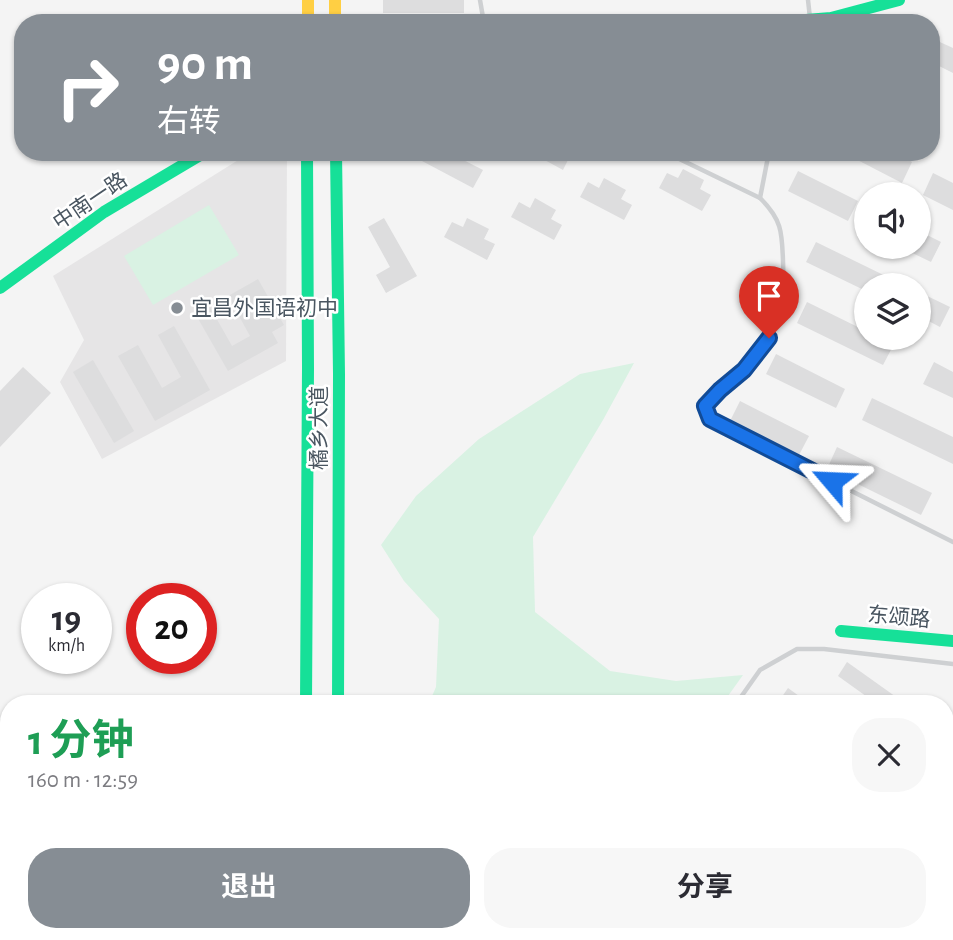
<!DOCTYPE html>
<html lang="zh">
<head>
<meta charset="utf-8">
<style>
	body { margin:0; font-family:"Alegreya Sans","Noto Sans SC",sans-serif; background:#f7f7f7; color:#2b2b33; height:100vh; display:flex; flex-direction:column; font-size:26px; white-space:nowrap }
	* { box-sizing:border-box; margin:0 }
	p { font-size:23px; color:#7c7c81 }
	.icon { flex:none; width:38px; height:38px; fill:none; stroke:currentColor; stroke-width:2; stroke-linecap:round; stroke-linejoin:round }
	.map { position:relative; flex:1; overflow:hidden }
	.drawer { position:absolute; left:0px; top:695px; width:954px; height:247px; display:flex; flex-direction:column; background:#fff; border-radius:28px 28px 0 0; box-shadow:0 2px 5px #0004 }
	.drawer>* { flex:none }
	.banner { position:absolute; left:14px; top:14px; width:926px; height:147px; border-radius:28px; box-shadow:0 2px 5px #0004; background:#868d94; color:#fff; overflow:hidden }
	.controls { position:absolute; left:854px; top:182px; display:grid; gap:14px }
	.controls a { display:grid; place-items:center; width:77px; height:77px; border-radius:50%; background:#fff; box-shadow:0 2px 5px #0004; font-size:35px }
	.speed { position:absolute; left:21px; top:583px; display:flex; gap:14px; font-size:35px; font-weight:700; text-align:center }
	.speed>* { display:grid; place-content:center; width:91px; height:91px; border-radius:50%; background:#fff; box-shadow:0 2px 5px #0004; line-height:1 }
	.speed small { font-size:18px; font-weight:400 }
	.speed .limit { border:10px solid #d22; background:#fff; color:#111 }
	.pin { position:absolute; display:grid; place-items:center; width:60px; height:60px; color:#fff; margin:-72px -30px; border-radius:50% 50% 50% 0; rotate:-45deg; box-shadow:0 0 7px #0007 }
	.pin .icon { rotate:45deg }
	.me { position:absolute; width:77px; margin:-38px; rotate:296deg; stroke-linejoin:round; filter:drop-shadow(0 0 5px #0008) }
	.turn { display:flex; align-items:center; gap:24px; height:147px; padding:0 28px; font-size:32px }
	.turn .icon { width:91px; height:91px; stroke-width:2.5 }
	.turn b { display:block; font-size:49px; line-height:60px }
	.round { display:grid; place-items:center; flex:none; width:74px; height:74px; border-radius:28px; background:#f7f7f7 }
	.overview { display:flex; align-items:center; justify-content:space-between; height:119px; padding:0 28px }
	h1 { font-size:42px; font-weight:700; line-height:52px; color:#1e9e55 }
	.primary-button { display:flex; gap:14px; margin-top:auto; padding:14px 28px }
	.primary-button a { flex:1; height:80px; border-radius:28px; background:#868d94; color:#fff; font-size:28px; font-weight:700; line-height:80px; text-align:center }
	.primary-button a+a { background:#f7f7f7; color:#2b2b33 }
	.map>svg:first-child { display:block }
</style>
</head>
<body>
<div class="map">
<svg width="953" height="940" viewBox="0 0 953 940">
	<rect width="100%" height="100%" fill="#f4f4f4"/>
	<path fill="#e6e5e6" d="M251,152H287L286,361L102,459L60,382L84,340L53,276Z"/>
	<g fill="#d9f2e3">
		<path d="M209,205L239,255L153,305L124,256Z"/>
		<path d="M634,363L603,420L533,537L535,612L610,671L676,681L743,675L723,703H429L436,687L439,619L404,581L381,545L416,496L479,439L580,374Z"/>
		<path d="M0,756H9V933H54L61,940H0Z"/>
		<path d="M407,933H719L721,940H410Z"/>
	</g>
	<g fill="#ddddde">
		<rect x="383" y="0" width="81" height="13"/>
		<path d="M931,38L953,48V73L931,62Z"/>
		<path d="M405,152H448L483,170L473,188Z"/>
		<path d="M530,152H572L563,170Z"/>
		<path d="M842,152H894L912,162L902,183Z"/>
		<path d="M683,169L704,180L700,189L711,195L702,211L659,188L667,173L678,178Z"/>
		<path d="M798,171L858,201L848,221L788,191Z"/>
		<path d="M933,173L953,183V210L923,195Z"/>
		<path d="M604,178L626,190L621,199L632,205L624,220L580,197L588,182L599,188Z"/>
		<path d="M535,198L556,210L551,219L562,225L554,240L511,217L519,202L530,208Z"/>
		<path d="M384,218L417,276L386,293L376,275L390,267L368,227Z"/>
		<path d="M467,218L489,229L484,239L495,244L487,260L444,237L452,222L463,227Z"/>
		<path d="M919,231L941,242L931,262L900,247H919Z"/>
		<path d="M816,242L904,285H866V291L806,262Z"/>
		<path d="M258,279L284,325L272,332L278,343L228,371L196,315L210,307L232,346L250,336L228,296Z"/>
		<path d="M919,292L950,307L940,327L919,316Z"/>
		<path d="M807,302L866,331V338H881L894,344L883,365L797,323Z"/>
		<path d="M174,326L210,390L155,421L118,356L138,345L162,388L181,377L158,335Z"/>
		<path d="M776,354L845,389L836,408L766,374Z"/>
		<path d="M93,360L134,431L114,443L73,372Z"/>
		<path d="M934,362L953,372V398L923,384Z"/>
		<path d="M23,367L51,393L0,447V391Z"/>
		<path d="M872,398L953,437V464L862,420Z"/>
		<path d="M740,401L809,436L799,455L730,421Z"/>
		<path d="M837,447L932,493L921,515L827,469Z"/>
		<path d="M847,662L906,704H877L838,676Z"/>
		<path d="M788,688L810,704H777Z"/>
		<path d="M758,933H788L799,940H770Z"/>
	</g>
	<g fill="none" stroke-linecap="round" stroke-linejoin="round">
		<g stroke="#ced0d2" stroke-width="4.5">
			<path d="M480,0L484,23"/>
			<path d="M808,0L810,18"/>
			<path d="M665,152L760,198C782,220 782,232 783,261C785,308 777,335 745,369C737,377 728,382 720,390C715,395 710,400 705,406L710,420L953,542"/>
			<path d="M760,198L768,157L772,152"/>
			<path d="M736,704L760,670L797,649H824L953,664"/>
			<path d="M945,816L953,813"/>
		</g>
		<g stroke="#16e098" stroke-width="12">
			<path d="M769,23L831,18L899,0"/>
			<path d="M336,152L339,374L338,704"/>
			<path d="M0,288L104,212L205,152"/>
			<path d="M841,631L953,641"/>
			<path d="M306,704L308,368L307,152"/>
			<path d="M315,933V940"/>
			<path d="M328,933V940"/>
		</g>
		<g stroke="#ffcf43" stroke-width="12">
			<path d="M308,0V23"/>
			<path d="M335,0V23"/>
			<path d="M342,933V940"/>
		</g>
		<path stroke="#f24e42" stroke-width="12" d="M298,933V940"/>
	</g>
	<g fill="none" stroke-linecap="round" stroke-linejoin="round">
		<g stroke="#114b97" stroke-width="18">
			<path id="route" d="M769,338L744,370L720,390L705,406L710,419L832,481"/>
		</g>
		<use href="#route" stroke="#1a73e8" stroke-width="12"/>
	</g>
	<circle fill="#868d94" stroke="#fff" stroke-width="2.5" cx="177" cy="308" r="7"/>
	<g text-anchor="middle" stroke-width="5" stroke-linejoin="round" paint-order="stroke">
		<g font-size="21" fill="#4a5661" stroke="#fff">
			<text transform="translate(90 201) rotate(-34)" y="7">中南一路</text>
			<text transform="translate(319 428) rotate(-90)" y="7">橘乡大道</text>
			<text transform="translate(899 617) rotate(5)" y="7">东颂路</text>
		</g>
		<g font-size="21" fill="#4a5661" stroke="#fff" text-anchor="start">
			<text x="191" y="315">宜昌外国语初中</text>
		</g>
	</g>
</svg>
<div class="controls">
<a><svg class="icon" aria-label="sound" viewBox="0 0 24 24"><path d="M4 9h4l5-4v14l-5-4H4zM17 9q2 3 0 6"/></svg></a>
<a><svg class="icon" aria-label="layers" viewBox="0 0 24 24"><path d="M12 4l9 5-9 5-9-5zM3 14l9 5 9-5"/></svg></a>
</div>
<div class="speed"><div>19<small>km/h</small></div><div class="limit">20</div></div>
<div class="pin" style="left:769px;top:338px;background:#d93025"><svg class="icon" aria-label="arrive" viewBox="0 0 24 24"><path d="M6 21V4h12l-3 4 3 4H6"/></svg></div>
<svg class="me" style="left:832px;top:481px" viewBox="-20 -20 40 40"><path d="M0-17L14 15 0 8-14 15z" fill="#1a73e8" stroke="#fff" stroke-width="4"/></svg>
<div class="banner">
<div class="turn"><svg class="icon" aria-label="right" viewBox="0 0 24 24"><path d="M7 20v-9h11M14 6l5 5-5 5"/></svg><div><b>90 m</b>右转</div></div>
</div>
<section class="drawer">
<div class="overview"><div><h1>1 分钟</h1><p>160 m · 12:59</p></div><a class="round"><svg class="icon" aria-label="close" viewBox="0 0 24 24"><path d="M6 6l12 12M18 6L6 18"/></svg></a></div>
<div class="primary-button"><a>退出</a><a>分享</a></div>
</section>
</div>
</body>
</html>
